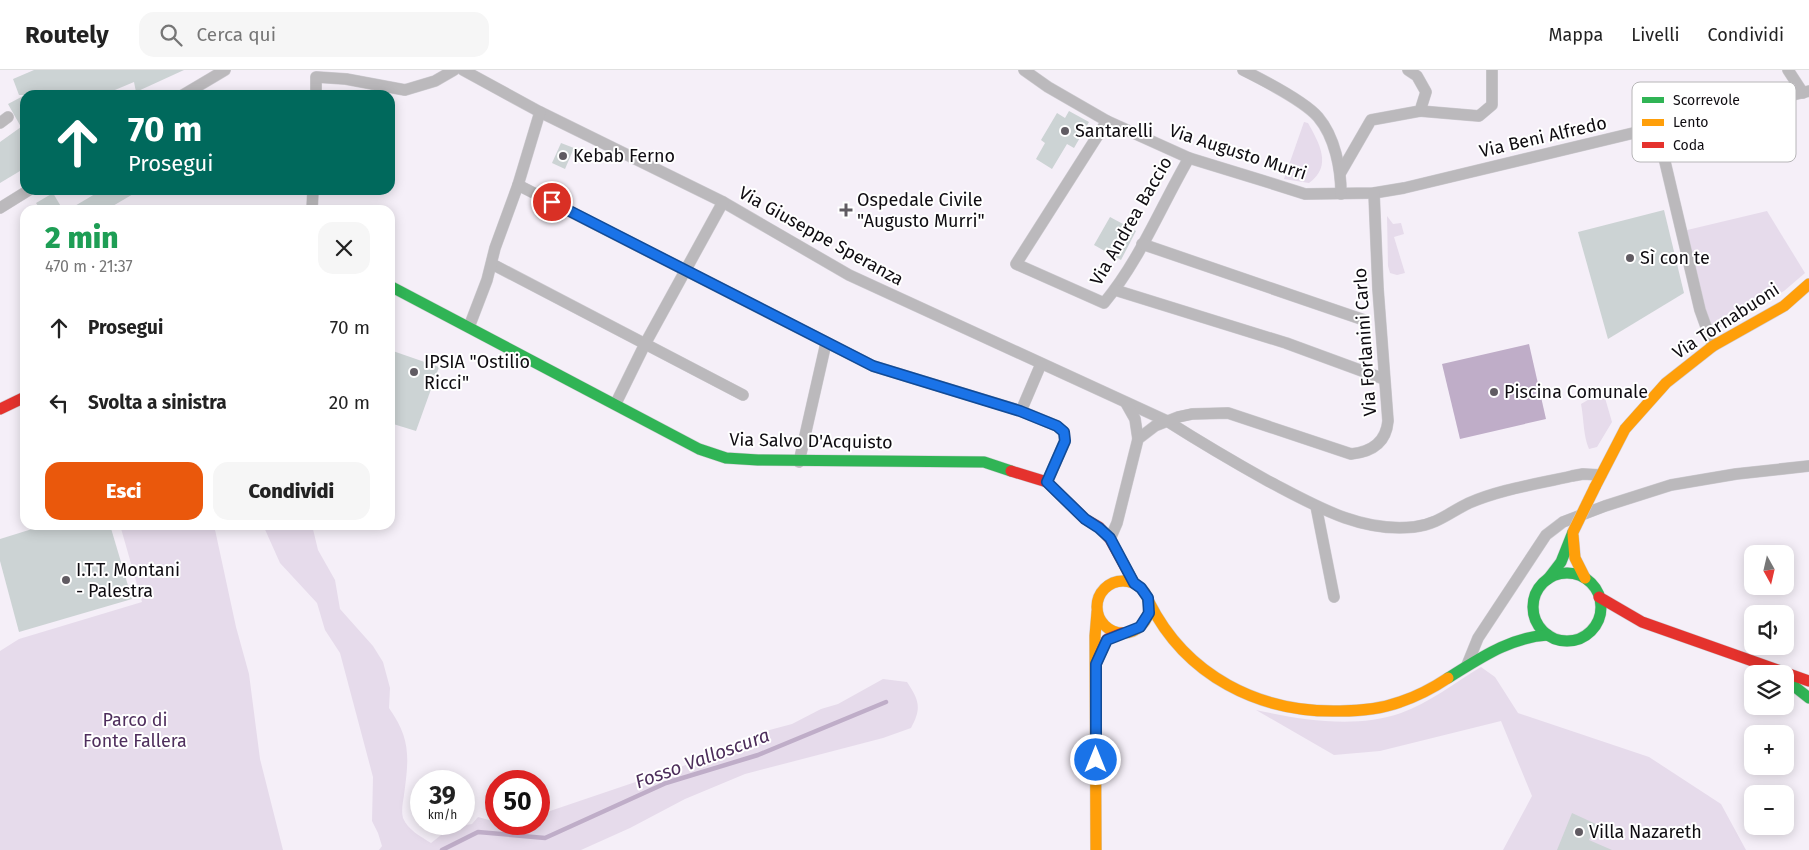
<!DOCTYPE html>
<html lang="it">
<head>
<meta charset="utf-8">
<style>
	body { margin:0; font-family:"Fira Sans",sans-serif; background:#f6f6f6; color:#222; height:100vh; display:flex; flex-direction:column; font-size:19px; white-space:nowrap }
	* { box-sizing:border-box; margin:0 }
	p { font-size:16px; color:#767676 }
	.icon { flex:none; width:28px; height:28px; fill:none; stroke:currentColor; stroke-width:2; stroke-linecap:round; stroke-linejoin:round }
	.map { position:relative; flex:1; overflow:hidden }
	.side { position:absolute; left:20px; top:135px; width:375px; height:325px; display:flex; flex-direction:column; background:#fff; border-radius:15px; box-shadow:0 2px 12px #0003 }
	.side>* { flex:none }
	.banner { position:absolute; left:20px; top:20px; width:375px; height:105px; border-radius:15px; box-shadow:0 2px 12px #0003; background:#00695c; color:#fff; overflow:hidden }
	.needle { width:32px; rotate:172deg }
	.fabs { position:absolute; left:1744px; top:475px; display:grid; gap:10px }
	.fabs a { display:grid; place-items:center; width:50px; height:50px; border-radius:10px; background:#fff; box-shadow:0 2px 12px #0003; font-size:25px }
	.speed { position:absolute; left:410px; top:700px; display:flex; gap:10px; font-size:25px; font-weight:700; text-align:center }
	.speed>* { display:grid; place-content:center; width:65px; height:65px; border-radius:50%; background:#fff; box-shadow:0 2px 12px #0003; line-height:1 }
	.speed small { font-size:12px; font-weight:400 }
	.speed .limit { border:8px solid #d22; background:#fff; color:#111 }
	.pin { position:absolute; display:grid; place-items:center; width:42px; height:42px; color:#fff; margin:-21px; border:2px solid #fff; border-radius:50%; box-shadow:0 1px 5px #0007 }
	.me { position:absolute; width:55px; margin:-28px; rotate:0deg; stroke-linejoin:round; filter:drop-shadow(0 0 4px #0008) }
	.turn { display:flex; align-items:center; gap:18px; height:105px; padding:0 25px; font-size:22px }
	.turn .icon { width:65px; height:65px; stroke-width:2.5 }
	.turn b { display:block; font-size:35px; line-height:42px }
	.round { display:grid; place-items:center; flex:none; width:52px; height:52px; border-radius:15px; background:#f6f6f6 }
	.overview { display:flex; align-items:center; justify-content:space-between; height:85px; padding:0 25px }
	h1 { font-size:30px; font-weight:800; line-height:38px; color:#1e9e55 }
	.button { display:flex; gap:10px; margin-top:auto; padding:10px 25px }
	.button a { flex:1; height:58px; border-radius:15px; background:#ea580c; color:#fff; font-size:20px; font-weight:800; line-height:58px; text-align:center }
	.button a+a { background:#f6f6f6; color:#222 }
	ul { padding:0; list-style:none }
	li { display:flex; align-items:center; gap:15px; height:75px; padding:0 25px }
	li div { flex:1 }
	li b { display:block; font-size:19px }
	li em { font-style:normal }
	header { display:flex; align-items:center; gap:30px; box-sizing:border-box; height:70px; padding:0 25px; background:#fff; border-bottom:1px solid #e0e0e0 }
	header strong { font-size:24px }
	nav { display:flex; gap:28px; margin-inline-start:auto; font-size:18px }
	.search { width:350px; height:45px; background:#f6f6f6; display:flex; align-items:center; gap:12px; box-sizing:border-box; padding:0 18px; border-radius:15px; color:#767676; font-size:19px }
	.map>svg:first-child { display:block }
</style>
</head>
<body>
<header>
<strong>Routely</strong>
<div class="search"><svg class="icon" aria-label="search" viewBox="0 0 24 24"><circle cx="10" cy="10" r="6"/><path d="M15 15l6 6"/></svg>Cerca qui</div>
<nav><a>Mappa</a><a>Livelli</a><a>Condividi</a></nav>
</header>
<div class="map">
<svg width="1809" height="780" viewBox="0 0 1809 780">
	<rect width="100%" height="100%" fill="#f5eff8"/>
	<g fill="#e6dbeb">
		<path d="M1304,52L1308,53C1319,73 1333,96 1309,113L1284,109Z"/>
		<path d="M1767,141L1805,203L1784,221L1716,260L1711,261L1683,161Z"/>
		<path d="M1387,146L1393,154L1401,153L1404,164L1394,167L1405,203L1397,205L1390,203L1388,196Z"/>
		<path d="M1603,321L1612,352L1597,377L1589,379C1583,365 1584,349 1581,334Z"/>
		<path d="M120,455H214L236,557L249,604L260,689L283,780H0V581L19,569L142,532Z"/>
		<path d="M263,455H312L318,480L335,510L340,539L373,576L383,592L390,618L389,638C411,669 409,688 404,725C403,732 401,741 403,748C408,760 420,766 431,773L450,758L472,754L478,747L496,752V754H539V751L550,741L727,681L751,665L792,654L821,639L838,634L883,609L907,612C919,630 922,638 911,658L883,668L745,704L685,729L630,758L581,780H379L382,776L378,763L372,751L373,707L340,583L325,560L317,533L280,493Z"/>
		<path d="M1481,597L1495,607L1518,643L1649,687L1721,734L1746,780H1503L1532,726L1501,651L1380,681L1334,685L1256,640C1302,650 1355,659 1401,643C1429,633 1456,612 1481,597Z"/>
	</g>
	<path fill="#bfadc8" d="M1529,274L1546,349L1460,369L1442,294Z"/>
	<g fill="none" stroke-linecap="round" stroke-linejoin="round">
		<path stroke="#bfadc8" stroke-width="4.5" d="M442,780L478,762L545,768L666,713L758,685L886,632"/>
	</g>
	<g fill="#ccd3d4">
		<path d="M34,0H184L136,22L134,12L103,25H19L13,9Z"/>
		<path d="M25,25V98L0,113V72L21,57L8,34Z"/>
		<path d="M1069,41L1089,52L1074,78L1067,74L1052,99L1036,89L1045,73L1041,70L1057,43L1065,48Z"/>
		<path d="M561,73L574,78L565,99L552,93Z"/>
		<path d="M93,120H140L106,140H68L95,124Z"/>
		<path d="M53,123L63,140H41L36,133Z"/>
		<path d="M1664,140L1684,223L1608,269L1578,162Z"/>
		<path d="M1110,147L1136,161L1121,190L1094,175Z"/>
		<path d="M390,280L439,297L416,361L390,353Z"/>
		<path d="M45,455H110L132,529L19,562L0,491V469Z"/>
		<path d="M1572,743L1596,754L1589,770L1612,780H1557Z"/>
	</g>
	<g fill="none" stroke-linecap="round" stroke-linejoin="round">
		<g stroke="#cfccd2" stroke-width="12">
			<g id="street">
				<path d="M463,0L540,42L723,132L849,205L1167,351C1200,372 1234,392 1268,411C1314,435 1360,463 1414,457C1438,454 1450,442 1469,433C1501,419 1538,414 1572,406L1583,404L1601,405"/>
				<path d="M1024,0L1048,17L1107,51L1189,88L1264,111L1305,124L1374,123L1404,118L1809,21"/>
				<path d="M1243,0C1263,10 1305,32 1318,47C1335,67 1341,99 1341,124"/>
				<path d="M1788,0L1803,23"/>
				<path d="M183,25L225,0"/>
				<path d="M316,25V7L346,9L405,20L435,11L454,0"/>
				<path d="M1420,41L1479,46L1492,35V0"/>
				<path d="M1107,51L1016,194L1104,233C1140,190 1161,136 1189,88"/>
				<path d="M0,53L8,47"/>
				<path d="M1657,58L1700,240L1713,276"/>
				<path d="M1341,102L1371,50L1420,41L1426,22L1417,6L1408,0"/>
				<path d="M518,115L873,296L1021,341L1057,356L1064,362L1065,371L1047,412"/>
				<path d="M0,138L29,120"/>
				<path d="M312,140L313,120"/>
				<path d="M1142,174L1364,250"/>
				<path d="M492,194L743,325"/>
				<path d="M1115,220L1286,273L1384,309"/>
				<path d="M469,257L487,210L495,178L518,115L540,42"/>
				<path d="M616,333L645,274L723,132"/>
				<path d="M1126,333L1135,349L1138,369"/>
				<path d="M1021,341L1041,294"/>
				<path d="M799,392L826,273"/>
				<path d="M1316,436L1334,527"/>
				<path d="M1110,469L1117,453L1138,369L1155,356L1178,347L1192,344L1228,343L1351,384C1371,382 1386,373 1388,351L1378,219L1374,123"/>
				<path d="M1467,595L1478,568L1546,465L1563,452L1605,436L1671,415L1736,404L1809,396"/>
			</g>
		</g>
		<g stroke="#cfccd2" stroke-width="12">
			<g id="fast">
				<path d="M390,216L699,379L726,388L758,390L984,392L1011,401"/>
				<circle cx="1567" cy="537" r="34"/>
				<path d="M1548,509L1561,492L1573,462"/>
				<path d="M1448,608C1479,589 1510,567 1548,565"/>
				<path d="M1785,609L1809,628"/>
			</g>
		</g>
		<g stroke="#cfccd2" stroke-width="12">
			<g id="slow">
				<path d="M1595,417L1625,359L1666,313L1713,276L1784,236L1809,214"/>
				<path d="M1573,465L1575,488L1585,508"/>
				<circle cx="1123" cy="537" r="26"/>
				<path d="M1149,532C1186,606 1259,643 1340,641C1360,641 1381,639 1400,632C1418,626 1433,618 1448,608"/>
				<path d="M1096,780L1095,566L1097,542"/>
			</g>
		</g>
		<g stroke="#cfccd2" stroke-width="12">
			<g id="jam">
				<path d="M0,339L25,327"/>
				<path d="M1011,401L1047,412L1085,449L1099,457L1110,469L1134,513"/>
				<path d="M1599,527L1642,552L1809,611"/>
				<path d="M1098,589L1107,569L1122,563"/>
			</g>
		</g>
		<use href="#street" stroke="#bbb9bc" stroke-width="11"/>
		<use href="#fast" stroke="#30b455" stroke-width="11"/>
		<use href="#slow" stroke="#ff9f0a" stroke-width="11"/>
		<use href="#jam" stroke="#e5322d" stroke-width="11"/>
		<g stroke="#cfccd2" stroke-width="12" stroke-linecap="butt">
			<path id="slow-bridge" d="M1573,462L1595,417"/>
		</g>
		<use href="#slow-bridge" stroke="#ff9f0a" stroke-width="11"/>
	</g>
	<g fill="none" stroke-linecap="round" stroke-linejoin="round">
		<g stroke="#114b97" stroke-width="12">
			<path id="route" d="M552,132L873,296L1020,341L1057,356L1064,362L1065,371L1047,412L1085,449L1099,458L1110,468L1134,513L1141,518L1148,528L1149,543L1140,557L1107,570L1096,594V690"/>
		</g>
		<use href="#route" stroke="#1a73e8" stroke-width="9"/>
	</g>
	<g fill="#605b62" stroke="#fff" stroke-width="2">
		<circle cx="1065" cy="61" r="5"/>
		<circle cx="563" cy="86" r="5"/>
		<path d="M843.5 132.5h5v5h5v5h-5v5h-5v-5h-5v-5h5z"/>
		<circle cx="1630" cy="188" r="5"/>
		<circle cx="414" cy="302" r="5"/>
		<circle cx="1494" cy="322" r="5"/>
		<circle cx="66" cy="510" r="5"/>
		<circle cx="1579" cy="762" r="5"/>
	</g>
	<g text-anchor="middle" stroke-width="4" stroke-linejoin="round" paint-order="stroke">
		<g font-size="18" fill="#0f0c11" stroke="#fff" text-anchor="start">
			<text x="1075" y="67">Santarelli</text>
			<text x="573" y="92">Kebab Ferno</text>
			<text x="857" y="136">Ospedale Civile<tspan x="857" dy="21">"Augusto Murri"</tspan></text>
			<text x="1640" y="194">Sì con te</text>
			<text x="424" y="298">IPSIA "Ostilio<tspan x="424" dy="21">Ricci"</tspan></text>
			<text x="1504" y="328">Piscina Comunale</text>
			<text x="76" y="506">I.T.T. Montani<tspan x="76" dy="21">- Palestra</tspan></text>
			<text x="1589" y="768">Villa Nazareth</text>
		</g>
		<g font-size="18" fill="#0f0c11" stroke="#fff">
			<text transform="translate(1543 67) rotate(-13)" y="6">Via Beni Alfredo</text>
			<text transform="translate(1238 82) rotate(18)" y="6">Via Augusto Murri</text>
			<text transform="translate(1131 151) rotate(-60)" y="6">Via Andrea Baccio</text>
			<text transform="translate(821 166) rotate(29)" y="6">Via Giuseppe Speranza</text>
			<text transform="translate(1726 251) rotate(-33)" y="6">Via Tornabuoni</text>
			<text transform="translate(1365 272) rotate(-94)" y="6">Via Forlanini Carlo</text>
			<text transform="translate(811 371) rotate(1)" y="6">Via Salvo D'Acquisto</text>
		</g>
		<g font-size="18" fill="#4f2f5d" stroke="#fff">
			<text x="135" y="656">Parco di<tspan x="135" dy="21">Fonte Fallera</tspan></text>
		</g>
		<g font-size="19" font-style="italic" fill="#4c2d5a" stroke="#fff">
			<text transform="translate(702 688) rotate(-20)" y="7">Fosso Valloscura</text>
		</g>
	</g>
	<rect x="1632" y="12" width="164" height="80" rx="8" fill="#fff" stroke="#b7b6b8" stroke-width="1"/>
	<rect x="1642" y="27" width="22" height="6" fill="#30b455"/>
	<rect x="1642" y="49" width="22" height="7" fill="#ff9f0a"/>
	<rect x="1642" y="72" width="22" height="6" fill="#e5322d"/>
	<g font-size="14" fill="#0f0c11">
		<text x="1673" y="35">Scorrevole</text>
		<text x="1673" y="57">Lento</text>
		<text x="1673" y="80">Coda</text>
	</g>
</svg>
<div class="fabs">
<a><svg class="needle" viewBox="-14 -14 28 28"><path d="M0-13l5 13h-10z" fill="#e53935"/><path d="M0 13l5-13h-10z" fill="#767676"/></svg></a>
<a><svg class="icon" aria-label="sound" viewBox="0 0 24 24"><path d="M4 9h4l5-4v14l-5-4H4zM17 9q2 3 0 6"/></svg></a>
<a><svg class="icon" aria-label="layers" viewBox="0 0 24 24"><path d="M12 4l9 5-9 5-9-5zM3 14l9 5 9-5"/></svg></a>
<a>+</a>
<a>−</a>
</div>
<div class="speed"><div>39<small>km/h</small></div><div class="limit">50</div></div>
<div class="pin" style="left:552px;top:132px;background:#d93025"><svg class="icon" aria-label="arrive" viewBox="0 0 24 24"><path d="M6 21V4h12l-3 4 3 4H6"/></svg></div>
<svg class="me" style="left:1096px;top:690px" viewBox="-20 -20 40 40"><circle r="17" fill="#1a73e8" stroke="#fff" stroke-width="3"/><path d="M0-11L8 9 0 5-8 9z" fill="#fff"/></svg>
<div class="banner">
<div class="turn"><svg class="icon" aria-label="ahead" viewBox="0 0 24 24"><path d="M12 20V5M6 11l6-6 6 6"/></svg><div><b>70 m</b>Prosegui</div></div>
</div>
<section class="side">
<div class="overview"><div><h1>2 min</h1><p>470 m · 21:37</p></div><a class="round"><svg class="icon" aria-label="close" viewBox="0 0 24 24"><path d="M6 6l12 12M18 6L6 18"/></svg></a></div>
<ul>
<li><svg class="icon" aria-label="ahead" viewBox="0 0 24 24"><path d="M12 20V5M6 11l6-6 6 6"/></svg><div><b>Prosegui</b></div><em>70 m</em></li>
<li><svg class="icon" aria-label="left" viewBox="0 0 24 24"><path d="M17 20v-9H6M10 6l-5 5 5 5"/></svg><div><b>Svolta a sinistra</b></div><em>20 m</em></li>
</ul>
<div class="button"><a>Esci</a><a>Condividi</a></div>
</section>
</div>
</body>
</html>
